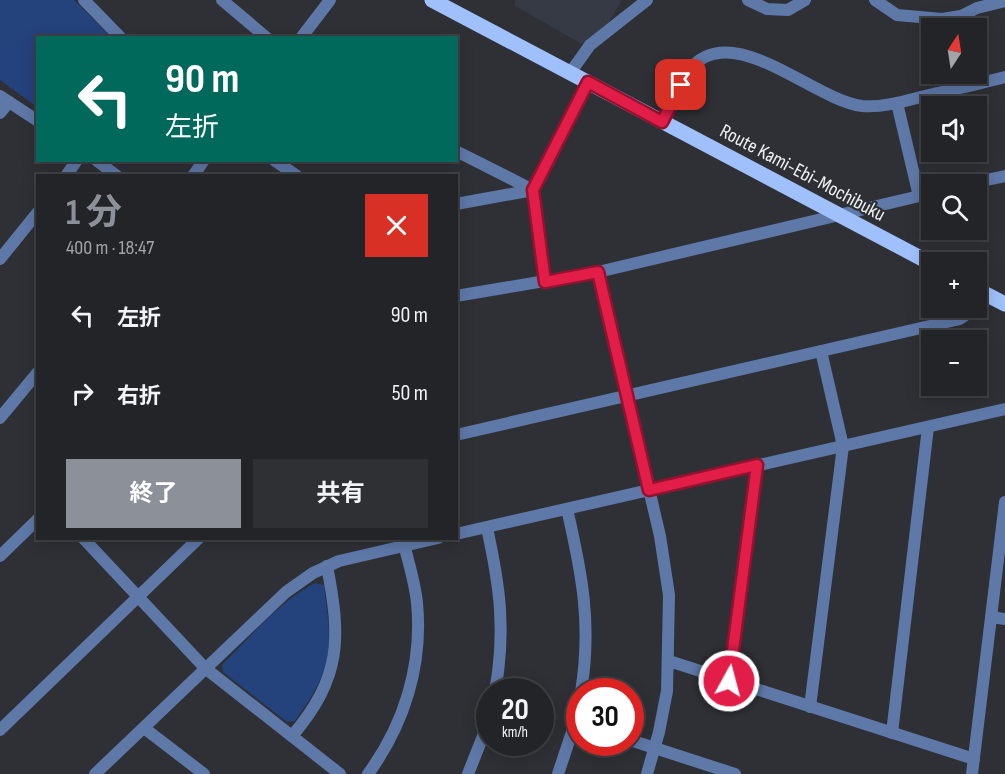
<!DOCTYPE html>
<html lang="ja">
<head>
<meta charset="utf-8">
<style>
	body { margin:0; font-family:"Sofia Sans Condensed","Noto Sans JP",sans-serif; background:#2e3034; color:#f1f3f6; height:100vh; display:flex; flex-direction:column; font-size:22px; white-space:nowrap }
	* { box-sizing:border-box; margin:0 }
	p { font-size:20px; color:#a2a4a8 }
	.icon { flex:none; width:33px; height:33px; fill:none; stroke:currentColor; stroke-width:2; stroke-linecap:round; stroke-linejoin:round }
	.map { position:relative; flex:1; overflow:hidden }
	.panel { position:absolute; left:36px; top:174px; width:422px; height:366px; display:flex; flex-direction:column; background:#222428; border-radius:0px; box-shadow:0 3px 15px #0003,0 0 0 2px #3f4145 }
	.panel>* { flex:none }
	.guide { position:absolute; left:36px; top:36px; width:422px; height:126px; border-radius:0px; box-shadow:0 3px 15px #0003,0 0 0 2px #3f4145; background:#00695c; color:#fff; overflow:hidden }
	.needle { width:39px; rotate:12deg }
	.fabs { position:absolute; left:921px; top:18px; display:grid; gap:12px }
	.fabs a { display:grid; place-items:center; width:66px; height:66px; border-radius:0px; background:#222428; box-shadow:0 3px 15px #0003,0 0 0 2px #3f4145; font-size:30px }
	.speed { position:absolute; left:476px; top:678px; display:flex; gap:12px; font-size:30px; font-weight:700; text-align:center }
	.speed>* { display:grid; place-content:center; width:78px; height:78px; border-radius:50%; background:#222428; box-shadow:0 3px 15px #0003,0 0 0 2px #3f4145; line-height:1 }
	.speed small { font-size:15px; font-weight:400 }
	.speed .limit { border:9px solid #d22; background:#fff; color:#111 }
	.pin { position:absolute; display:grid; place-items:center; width:51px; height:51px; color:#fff; margin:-26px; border-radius:12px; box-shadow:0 3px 9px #0006 }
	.me { position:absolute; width:66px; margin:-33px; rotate:7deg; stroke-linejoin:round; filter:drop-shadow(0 0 4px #0008) }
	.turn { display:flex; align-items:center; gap:21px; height:126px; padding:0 30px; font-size:27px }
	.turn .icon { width:78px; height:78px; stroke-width:2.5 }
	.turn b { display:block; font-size:42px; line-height:51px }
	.round { display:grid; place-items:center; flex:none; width:63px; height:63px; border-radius:0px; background:#2e3034 }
	.headline { display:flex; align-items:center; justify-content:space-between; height:102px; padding:0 30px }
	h1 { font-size:36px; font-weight:700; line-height:45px; color:#8c9099 }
	.button { display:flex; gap:12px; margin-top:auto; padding:12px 30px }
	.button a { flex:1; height:69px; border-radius:0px; background:#8c9099; color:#fff; font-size:24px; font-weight:700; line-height:69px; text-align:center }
	.button a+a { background:#2e3034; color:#f1f3f6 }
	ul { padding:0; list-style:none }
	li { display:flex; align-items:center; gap:18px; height:78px; padding:0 30px }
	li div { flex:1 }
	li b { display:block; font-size:22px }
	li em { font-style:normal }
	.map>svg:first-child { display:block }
</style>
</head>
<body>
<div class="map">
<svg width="1005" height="774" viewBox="0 0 1005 774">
	<rect width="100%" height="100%" fill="#2e3035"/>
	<path fill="#353a45" d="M515,0H622L592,50L514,5Z"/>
	<g fill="#24427c">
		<path d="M0,0H74L111,37L38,38L37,107L0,80Z"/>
		<path d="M315,583L324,585C327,614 334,645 323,673C317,690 305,706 295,721L287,722L223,672L222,665C251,636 279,602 315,583Z"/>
	</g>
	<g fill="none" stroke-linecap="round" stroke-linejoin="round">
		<g stroke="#5e78a8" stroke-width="12">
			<path d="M84,0L121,38"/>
			<path d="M222,0L267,38"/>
			<path d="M748,0L767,9L788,10L805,0"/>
			<path d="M875,0L897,15L942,19L961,16L977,8L1005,1"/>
			<path d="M301,38L330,0"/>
			<path d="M570,73L590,45L647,0"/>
			<path d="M950,74L953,89"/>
			<path d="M0,96L38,121"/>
			<path d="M897,103L919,196"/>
			<path d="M0,113L9,102"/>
			<path d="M662,122C671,105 678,84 690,69C732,18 813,100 862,106C882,108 905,101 925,96C951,90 978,84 1005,77"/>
			<path d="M456,151L533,190"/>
			<path d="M96,160L117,176"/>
			<path d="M274,160L297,176"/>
			<path d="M66,176L77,160"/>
			<path d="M193,176L204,160"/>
			<path d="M967,184L1005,176"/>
			<path d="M456,204L533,190"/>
			<path d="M0,259L38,212"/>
			<path d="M598,272L660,536L669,595L667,691L659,732L647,774"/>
			<path d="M545,282L533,190L588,82"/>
			<path d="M456,296L598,272L932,193"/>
			<path d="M0,418L38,372"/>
			<path d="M456,435L960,319L975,308"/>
			<path d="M567,509C582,574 592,624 581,692"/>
			<path d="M487,528C500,587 506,631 495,692"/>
			<path d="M456,534L1005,409"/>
			<path d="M83,538L205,668L340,774"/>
			<path d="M0,556L38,519"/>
			<path d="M991,617L1005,619"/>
			<path d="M669,661L974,759"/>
			<path d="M729,681L757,465"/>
			<path d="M810,707L843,446L821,351"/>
			<path d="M144,728L204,774"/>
			<path d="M0,730L199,538"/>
			<path d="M892,733L928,427"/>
			<path d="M292,736C342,677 341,638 327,566"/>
			<path d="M630,740L735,774"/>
			<path d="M95,774L286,592L313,573L339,561L438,538"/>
			<path d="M368,774C404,725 423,665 417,603C415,582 408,561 403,540"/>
			<path d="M468,774L489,721"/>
			<path d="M558,774L575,723L579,701"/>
			<path d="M972,774L1005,502"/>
		</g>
		<g stroke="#9fc0fb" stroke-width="15">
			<path d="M432,0L932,264"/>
			<path d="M976,289L1005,304"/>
		</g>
	</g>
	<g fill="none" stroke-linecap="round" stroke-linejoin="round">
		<g stroke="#92132f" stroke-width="15">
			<path id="route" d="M681,85L662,122L588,82L533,190L545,282L598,272L649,490L757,465L729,681"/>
		</g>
		<use href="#route" stroke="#e11d48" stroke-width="10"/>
	</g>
	<g text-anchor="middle" stroke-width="4.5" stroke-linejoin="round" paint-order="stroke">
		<g font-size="20" fill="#eef0f3" stroke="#2e3035">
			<text transform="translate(803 172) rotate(28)" y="7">Route Kami-Ebi-Mochibuku</text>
		</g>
	</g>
</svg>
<div class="fabs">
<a><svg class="needle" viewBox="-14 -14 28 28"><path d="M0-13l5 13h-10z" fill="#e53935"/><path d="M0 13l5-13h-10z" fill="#a2a4a8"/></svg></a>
<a><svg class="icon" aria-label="sound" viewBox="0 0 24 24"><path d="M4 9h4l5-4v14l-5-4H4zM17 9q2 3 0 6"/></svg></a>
<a><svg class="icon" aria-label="search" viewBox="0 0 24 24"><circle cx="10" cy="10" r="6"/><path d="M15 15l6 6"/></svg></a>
<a>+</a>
<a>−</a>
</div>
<div class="speed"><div>20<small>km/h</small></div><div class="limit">30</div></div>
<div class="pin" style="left:681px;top:85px;background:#d93025"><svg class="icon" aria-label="arrive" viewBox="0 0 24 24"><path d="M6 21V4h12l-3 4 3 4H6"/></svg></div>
<svg class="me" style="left:729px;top:681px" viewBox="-20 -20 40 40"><circle r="17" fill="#e11d48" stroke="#fff" stroke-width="3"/><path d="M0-11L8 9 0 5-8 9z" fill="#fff"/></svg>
<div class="guide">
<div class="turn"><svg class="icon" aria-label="left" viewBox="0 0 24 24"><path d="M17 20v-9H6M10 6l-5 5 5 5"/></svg><div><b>90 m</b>左折</div></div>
</div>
<section class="panel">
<div class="headline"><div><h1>1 分</h1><p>400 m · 18:47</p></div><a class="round" style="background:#d93025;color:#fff"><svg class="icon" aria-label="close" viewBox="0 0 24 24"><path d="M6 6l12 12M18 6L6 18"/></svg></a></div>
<ul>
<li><svg class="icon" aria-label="left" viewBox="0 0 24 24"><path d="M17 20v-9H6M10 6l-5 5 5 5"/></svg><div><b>左折</b></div><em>90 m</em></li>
<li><svg class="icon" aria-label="right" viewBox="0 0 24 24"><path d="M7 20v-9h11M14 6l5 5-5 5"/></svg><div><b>右折</b></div><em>50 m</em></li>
</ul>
<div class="button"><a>終了</a><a>共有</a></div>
</section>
</div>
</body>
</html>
